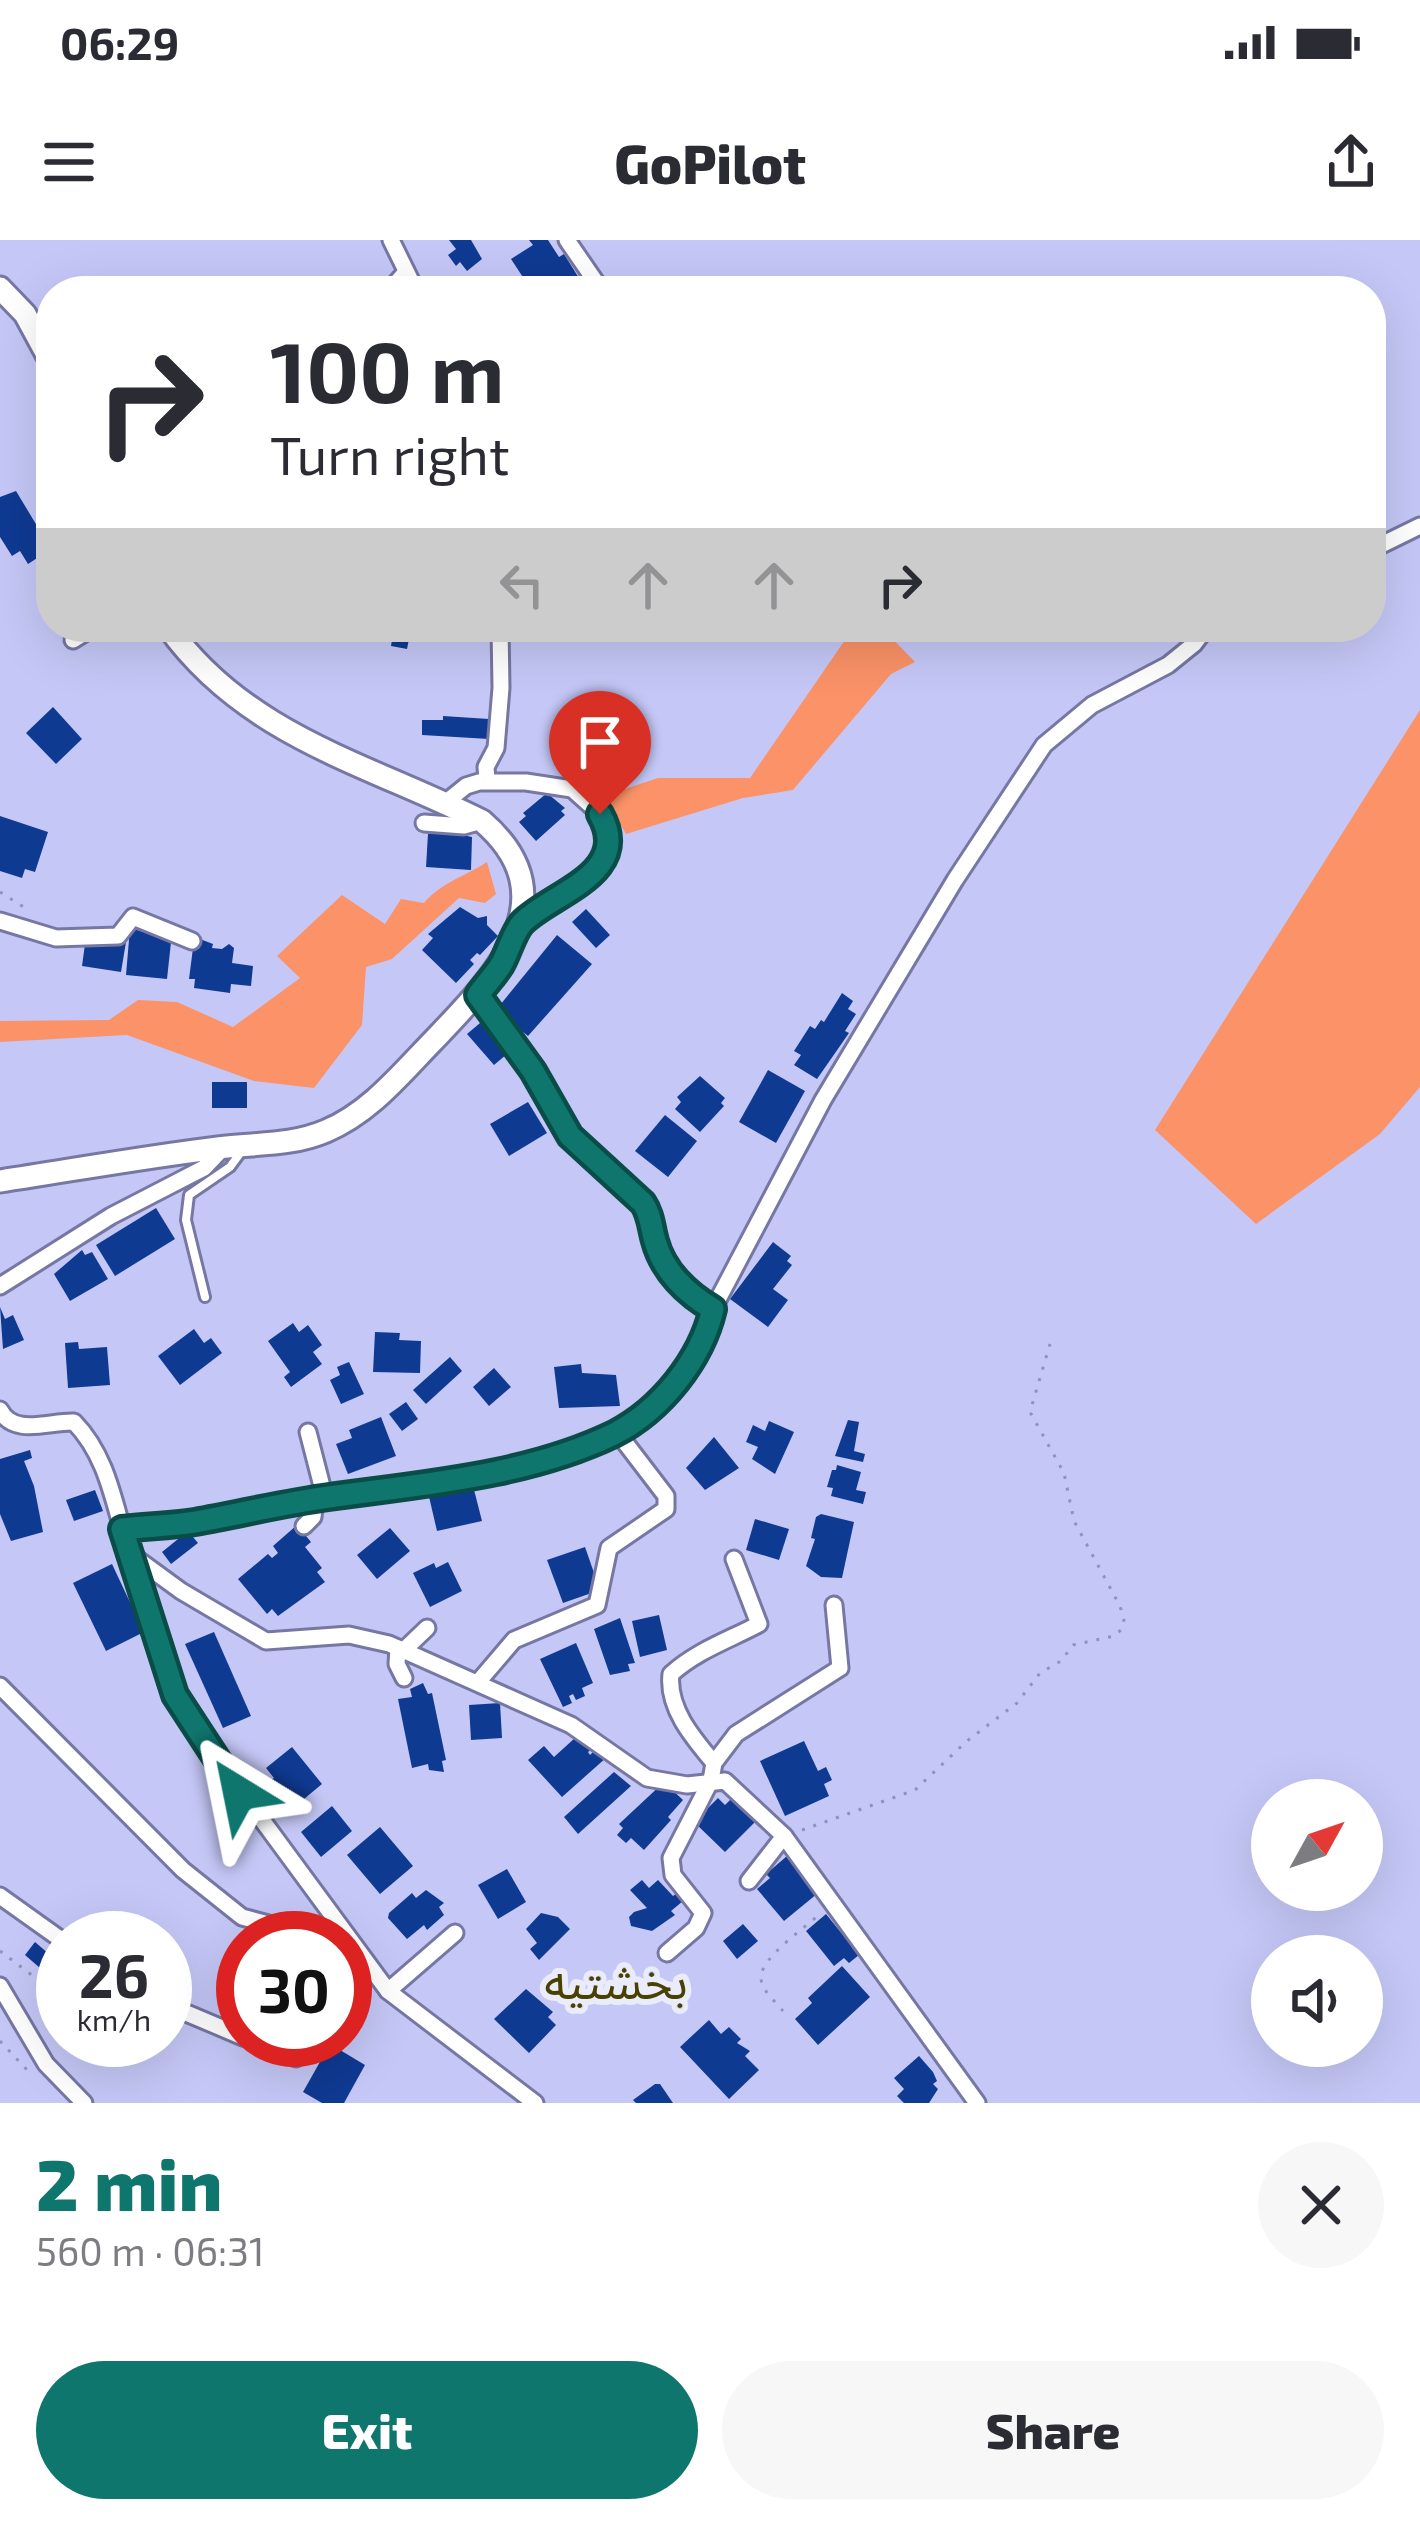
<!DOCTYPE html>
<html lang="en">
<head>
<meta charset="utf-8">
<style>
	body { margin:0; font-family:"Exo 2","Noto Sans Arabic",sans-serif; background:#f7f7f7; color:#2b2b33; height:100vh; display:flex; flex-direction:column; font-size:45px; white-space:nowrap }
	* { box-sizing:border-box; margin:0 }
	p { font-size:39px; color:#7c7c81 }
	.icon { flex:none; width:66px; height:66px; fill:none; stroke:currentColor; stroke-width:2; stroke-linecap:round; stroke-linejoin:round }
	.map { position:relative; height:1863px; overflow:hidden }
	.side { display:flex; flex-direction:column; background:#fff; flex:1 }
	.side>* { flex:none }
	.top-card { position:absolute; left:36px; top:36px; width:1350px; height:366px; border-radius:48px; box-shadow:0 12px 48px #0002; background:#fff; color:#2b2b33; overflow:hidden }
	.needle { width:78px; rotate:50deg }
	.buttons { position:absolute; left:1251px; top:1539px; display:grid; gap:24px }
	.buttons a { display:grid; place-items:center; width:132px; height:132px; border-radius:50%; background:#fff; box-shadow:0 12px 48px #0002; font-size:60px }
	.speed { position:absolute; left:36px; top:1671px; display:flex; gap:24px; font-size:60px; font-weight:700; text-align:center }
	.speed>* { display:grid; place-content:center; width:156px; height:156px; border-radius:50%; background:#fff; box-shadow:0 12px 48px #0002; line-height:1 }
	.speed small { font-size:30px; font-weight:400 }
	.speed .limit { border:18px solid #d22; background:#fff; color:#111 }
	.pin { position:absolute; display:grid; place-items:center; width:102px; height:102px; color:#fff; margin:-123px -51px; border-radius:50% 50% 50% 0; rotate:-45deg; box-shadow:0 0 12px #0007 }
	.pin .icon { rotate:45deg }
	.me { position:absolute; width:132px; margin:-66px; rotate:325deg; stroke-linejoin:round; filter:drop-shadow(0 0 9px #0008) }
	.turn { display:flex; align-items:center; gap:42px; height:252px; padding:0 36px; font-size:54px }
	.turn .icon { width:156px; height:156px; stroke-width:2.5 }
	.turn b { display:block; font-size:84px; line-height:102px }
	.lanes { display:flex; align-items:center; height:114px; padding:0 36px; background:#0003; justify-content:center; gap:60px; direction:ltr }
	.lanes .off { opacity:.35 }
	.round { display:grid; place-items:center; flex:none; width:126px; height:126px; border-radius:63px; background:#f7f7f7 }
	.headline { display:flex; align-items:center; justify-content:space-between; height:204px; padding:0 36px }
	h1 { font-size:72px; font-weight:800; line-height:90px; color:#0f766e }
	.action { display:flex; gap:24px; margin-top:auto; padding:24px 36px }
	.action a { flex:1; height:138px; border-radius:72px; background:#0f766e; color:#fff; font-size:48px; font-weight:800; line-height:138px; text-align:center }
	.action a+a { background:#f7f7f7; color:#2b2b33 }
	.status { display:flex; justify-content:space-between; align-items:center; height:84px; padding:0 60px; background:#fff; direction:ltr }
	.status svg { height:33px; fill:currentColor }
	header { display:flex; justify-content:space-between; align-items:center; height:156px; padding:0 36px; background:#fff; font-size:54px; font-weight:800 }
	.map>svg:first-child { display:block }
</style>
</head>
<body>
<div class="status"><b>06:29</b><svg viewBox="0 0 49 12"><path d="M0 12V9h3v3zM5 12V6h3v6zM10 12V3h3v9zM15 12V0h3v12zM26 1h20v11H26zM47 4h2v5h-2z"/></svg></div>
<header><svg class="icon" aria-label="menu" viewBox="0 0 24 24"><path d="M4 6h16M4 12h16M4 18h16"/></svg>GoPilot<svg class="icon" aria-label="share" viewBox="0 0 24 24"><path d="M12 15V3M7 8l5-5 5 5M5 13v7h14v-7"/></svg></header>
<div class="map">
<svg width="1420" height="1863" viewBox="0 0 1420 1863">
	<rect width="100%" height="100%" fill="#c5c8f7"/>
	<g fill="#fb9268">
		<path d="M854,387H881L915,422L891,434L793,550L743,558L626,594L604,556L658,538H750Z"/>
		<path d="M1420,470V847L1380,894L1256,984L1155,890Z"/>
		<path d="M487,622L496,654L485,663L459,658L392,719L366,727L362,785L314,848L254,841L127,795L0,802V781L109,780L138,760L177,762L233,787L300,738L277,716L342,655L385,684L401,659L424,663C442,642 464,637 487,622Z"/>
	</g>
	<g fill="#0f3a92">
		<path d="M449,0H471L482,19L467,31L460,22L456,26L448,15L456,9Z"/>
		<path d="M529,0H548L559,17L564,14L587,51H532L511,19L533,5Z"/>
		<path d="M16,251L51,309L28,324L20,311L12,316L0,297V257Z"/>
		<path d="M394,387H421L419,401L409,399L407,409L391,406Z"/>
		<path d="M53,467L82,499L56,524L26,493Z"/>
		<path d="M443,476L489,479V499L422,495V480H443Z"/>
		<path d="M547,553L565,568L561,571L565,575L536,601L519,582L526,576L523,573Z"/>
		<path d="M0,576L48,592L35,632L25,629L22,638L0,631Z"/>
		<path d="M453,593L472,597L471,630L426,627L428,594Z"/>
		<path d="M460,667L478,678L487,676V685L498,696L480,715L477,713L470,720L474,724L456,743L422,710L433,698L428,694Z"/>
		<path d="M586,669L610,695L596,708L572,682Z"/>
		<path d="M130,688L154,695L155,691L172,693L167,739L126,735Z"/>
		<path d="M557,695L592,724L528,796L496,770Z"/>
		<path d="M90,698L126,702L121,732L82,726L85,704L89,705Z"/>
		<path d="M200,699L213,704L212,708L222,709L229,704L234,708L232,723L253,726L251,746L231,744L230,753L194,748L195,739H189L193,708L199,709Z"/>
		<path d="M842,753L853,761L848,769L856,774L845,791L849,793L817,839L794,825L801,815L794,811L810,786L815,789L821,780L824,782Z"/>
		<path d="M486,778L513,809L494,825L467,794Z"/>
		<path d="M768,830L805,851L776,903L739,882Z"/>
		<path d="M700,836L725,858L721,863L724,866L700,892L675,869L681,862L677,857Z"/>
		<rect x="212" y="842" width="35" height="26"/>
		<path d="M528,862L547,893L509,916L490,884Z"/>
		<path d="M665,875L697,901L668,937L635,911Z"/>
		<path d="M156,968L175,999L115,1036L96,1005Z"/>
		<path d="M773,1002L791,1016L787,1021L792,1025L773,1049L788,1060L768,1087L730,1059Z"/>
		<path d="M82,1010L85,1015L92,1012L108,1039L70,1061L54,1034Z"/>
		<path d="M0,1067L5,1079L13,1075L24,1100L3,1109Z"/>
		<path d="M293,1083L299,1092L308,1085L322,1105L313,1112L322,1124L291,1147L284,1137L290,1132L268,1101Z"/>
		<path d="M194,1089L204,1103L211,1098L222,1113L180,1145L158,1116Z"/>
		<path d="M375,1092L400,1093L399,1100L421,1101L420,1133L373,1132Z"/>
		<path d="M78,1102L79,1109L107,1107L110,1145L68,1148L65,1103Z"/>
		<path d="M450,1117L462,1131L426,1164L413,1150Z"/>
		<path d="M349,1122L364,1154L341,1164L330,1140L340,1135L337,1127Z"/>
		<path d="M581,1124L582,1133L616,1135L620,1166L559,1168L554,1127Z"/>
		<path d="M494,1128L511,1147L489,1166L473,1147Z"/>
		<path d="M406,1162L418,1179L402,1191L389,1174Z"/>
		<path d="M381,1177L396,1216L348,1234L336,1204L352,1198L349,1190Z"/>
		<path d="M848,1180L859,1182L854,1211L865,1214L863,1222L835,1216Z"/>
		<path d="M769,1181L794,1192L775,1234L752,1219L758,1207L746,1202L753,1185L765,1191Z"/>
		<path d="M714,1197L739,1228L705,1250L686,1228Z"/>
		<path d="M30,1210L32,1218L24,1221L34,1246L43,1292L11,1301L0,1274V1219Z"/>
		<path d="M837,1225L861,1232L856,1250L866,1252L863,1264L831,1256L833,1248L827,1247L832,1230H836Z"/>
		<path d="M471,1238L482,1281L437,1291L427,1248Z"/>
		<path d="M95,1250L103,1271L74,1281L66,1260Z"/>
		<path d="M821,1274L854,1282L842,1338L821,1337L806,1326L815,1299L811,1298L816,1277Z"/>
		<path d="M755,1279L789,1289L779,1320L746,1310Z"/>
		<path d="M297,1285L311,1302L305,1307L322,1328L317,1332L325,1342L278,1376L272,1369L267,1374L238,1339L268,1314L272,1318L278,1313L273,1306Z"/>
		<path d="M390,1288L410,1311L377,1339L357,1315Z"/>
		<path d="M188,1291L198,1303L171,1324L162,1312Z"/>
		<path d="M585,1307L600,1350L563,1363L547,1320Z"/>
		<path d="M448,1322L462,1351L430,1367L413,1333L434,1323L436,1328Z"/>
		<path d="M112,1324L144,1392L106,1411L73,1343Z"/>
		<path d="M659,1375L667,1410L640,1417L632,1381Z"/>
		<path d="M620,1378L635,1423L628,1424L630,1431L610,1435L594,1389Z"/>
		<path d="M214,1392L251,1476L223,1488L185,1404Z"/>
		<path d="M576,1403L593,1443L582,1448L585,1456L576,1460L573,1454L569,1456L572,1463L563,1467L540,1419Z"/>
		<path d="M423,1443L428,1454L432,1453L446,1520L442,1521L444,1532L429,1530L428,1524L412,1528L398,1459L412,1457L410,1449Z"/>
		<path d="M500,1463L502,1498L471,1500L469,1465Z"/>
		<path d="M576,1497L582,1503L587,1499L594,1507L588,1512L590,1515L598,1507L607,1517L562,1557L528,1520L544,1506L554,1517Z"/>
		<path d="M804,1501L818,1531L826,1527L832,1540L824,1544L829,1556L785,1576L760,1521Z"/>
		<path d="M292,1507L322,1544L292,1569L270,1541L274,1538L266,1528Z"/>
		<path d="M614,1532L631,1546L578,1594L564,1577Z"/>
		<path d="M664,1542L683,1560L668,1577L671,1580L644,1610L631,1598L626,1603L617,1595L623,1588L619,1584Z"/>
		<path d="M718,1558L725,1565L731,1559L737,1563L756,1581L725,1612L694,1582Z"/>
		<path d="M332,1566L352,1591L321,1617L301,1592Z"/>
		<path d="M380,1587L413,1626L380,1654L347,1615Z"/>
		<path d="M787,1616L818,1653L784,1681L757,1649L770,1638L766,1634Z"/>
		<path d="M507,1629L526,1662L498,1679L478,1645Z"/>
		<path d="M642,1640L649,1648L658,1640L673,1656L677,1653L683,1661L671,1671L675,1675L652,1691L631,1686L629,1677L634,1672L647,1668L630,1650Z"/>
		<path d="M426,1650L444,1663L439,1667L444,1675L427,1690L424,1685L407,1699L388,1678L389,1673L412,1653L416,1658Z"/>
		<path d="M541,1673L558,1677L570,1689L539,1720L530,1709L537,1703L526,1689Z"/>
		<path d="M826,1674L859,1715L849,1723L844,1718L834,1726L806,1691Z"/>
		<path d="M743,1684L758,1701L737,1719L723,1701Z"/>
		<path d="M35,1702L63,1726V1748L25,1715Z"/>
		<path d="M842,1726L870,1757L818,1805L795,1779L812,1763L808,1758Z"/>
		<path d="M526,1749L553,1772L548,1777L556,1785L529,1813L494,1779Z"/>
		<path d="M709,1780L721,1794L729,1787L741,1799L737,1803L750,1811L745,1816L759,1830L729,1859L680,1807Z"/>
		<path d="M330,1804L365,1825L344,1863H322L303,1852Z"/>
		<path d="M919,1816L933,1832L937,1841L933,1844L938,1849L929,1863H904L897,1856L904,1849L894,1838Z"/>
		<path d="M655,1844H660L673,1863H636L633,1860Z"/>
	</g>
	<g fill="none" stroke-linecap="round" stroke-linejoin="round">
		<g stroke="#7677a3" stroke-width="14">
			<path id="service" d="M205,1057L186,980L189,955L230,927L241,912"/>
		</g>
		<g stroke="#7677a3" stroke-width="21">
			<g id="minor">
				<path d="M391,0L416,51"/>
				<path d="M567,0L602,51"/>
				<path d="M389,51L405,33"/>
				<path d="M1371,310L1420,286"/>
				<path d="M73,400L94,387"/>
				<path d="M487,541L486,527L496,508L501,448L500,387"/>
				<path d="M445,563L466,546L479,542H526L572,549L600,574L608,595L601,619L576,650L520,685"/>
				<path d="M424,583L464,586L482,581"/>
				<path d="M0,681L56,698L118,696L133,677L192,701"/>
				<path d="M477,755L533,831L570,895L643,963C651,975 651,987 655,1001C664,1031 687,1054 713,1069"/>
				<path d="M0,1046L111,976L204,928L224,907"/>
				<path d="M0,1170C14,1197 49,1181 74,1182C104,1213 112,1253 123,1292C141,1354 158,1421 187,1478L388,1751L535,1863"/>
				<path d="M308,1192L325,1258"/>
				<path d="M304,1286L313,1277L315,1259"/>
				<path d="M122,1289L189,1283L523,1225L617,1192L645,1172L669,1150L694,1117L713,1069L823,860L955,640L1044,505L1092,465L1168,425L1194,404L1207,387"/>
				<path d="M129,1313L181,1351L266,1401L349,1395L389,1404L571,1485L647,1538L687,1545L725,1541L784,1596L977,1863"/>
				<path d="M398,1408L397,1424L404,1438"/>
				<path d="M404,1410L427,1388"/>
				<path d="M479,1441L514,1400L597,1365L609,1308L666,1269V1256L617,1192"/>
				<path d="M0,1446L183,1630L242,1677L287,1689L342,1691"/>
				<path d="M714,1523C693,1498 667,1468 671,1434C698,1410 729,1400 759,1384L734,1319"/>
				<path d="M749,1641L784,1596"/>
				<path d="M0,1656L63,1701"/>
				<path d="M667,1713L696,1688L703,1673L673,1635L671,1618L711,1540L714,1523L736,1494L840,1428L834,1365"/>
				<path d="M0,1746L46,1824L84,1863"/>
				<path d="M388,1751L455,1693"/>
				<path d="M165,1764L243,1797"/>
				<path d="M250,1800L296,1818"/>
			</g>
		</g>
		<g stroke="#7677a3" stroke-width="27">
			<g id="secondary">
				<path d="M0,48L25,74L51,122"/>
				<path d="M0,941C72,930 145,917 218,908C255,903 291,906 326,891C369,873 399,836 431,803C490,741 574,660 482,581C368,524 246,496 168,387"/>
			</g>
		</g>
		<g stroke="#9093b8" stroke-width="3" stroke-dasharray="3 9" stroke-linecap="butt">
			<path d="M0,652L30,671"/>
			<path d="M802,1590L915,1550L967,1501L1017,1463L1040,1433L1061,1421L1073,1405L1114,1396L1121,1390L1124,1380L1120,1366L1074,1281L1064,1233L1030,1172L1050,1104"/>
			<path d="M0,1711L45,1745"/>
			<path d="M783,1771C776,1762 761,1750 761,1738C760,1718 806,1687 821,1673"/>
			<path d="M0,1801L28,1831"/>
		</g>
		<use href="#service" stroke="#fff" stroke-width="8"/>
		<use href="#minor" stroke="#fff" stroke-width="15"/>
		<use href="#secondary" stroke="#fff" stroke-width="21"/>
	</g>
	<g fill="none" stroke-linecap="round" stroke-linejoin="round">
		<g stroke="#0a4d48" stroke-width="30">
			<path id="route" d="M239,1553L175,1455L122,1289C146,1286 171,1286 195,1282C240,1274 284,1263 329,1257C423,1244 527,1236 614,1194C661,1170 701,1120 713,1069C687,1054 663,1031 655,1001C651,987 651,975 643,963L570,896L533,831L478,755C485,745 494,736 501,725C508,713 513,693 522,683C551,653 634,634 600,574"/>
		</g>
		<use href="#route" stroke="#0f766e" stroke-width="21"/>
	</g>
	<g text-anchor="middle" stroke-width="12" stroke-linejoin="round" paint-order="stroke">
		<g font-size="48" fill="#494100" stroke="#ebecfb">
			<text x="616" y="1759">بخشتيه</text>
		</g>
	</g>
</svg>
<div class="buttons">
<a><svg class="needle" viewBox="-14 -14 28 28"><path d="M0-13l5 13h-10z" fill="#e53935"/><path d="M0 13l5-13h-10z" fill="#7c7c81"/></svg></a>
<a><svg class="icon" aria-label="sound" viewBox="0 0 24 24"><path d="M4 9h4l5-4v14l-5-4H4zM17 9q2 3 0 6"/></svg></a>
</div>
<div class="speed"><div>26<small>km/h</small></div><div class="limit">30</div></div>
<div class="pin" style="left:600px;top:574px;background:#d93025"><svg class="icon" aria-label="arrive" viewBox="0 0 24 24"><path d="M6 21V4h12l-3 4 3 4H6"/></svg></div>
<svg class="me" style="left:239px;top:1553px" viewBox="-20 -20 40 40"><path d="M0-17L14 15 0 8-14 15z" fill="#0f766e" stroke="#fff" stroke-width="4"/></svg>
<div class="top-card">
<div class="turn"><svg class="icon" aria-label="right" viewBox="0 0 24 24"><path d="M7 20v-9h11M14 6l5 5-5 5"/></svg><div><b>100 m</b>Turn right</div></div>
<div class="lanes"><svg class="icon off" aria-label="left" viewBox="0 0 24 24"><path d="M17 20v-9H6M10 6l-5 5 5 5"/></svg><svg class="icon off" aria-label="ahead" viewBox="0 0 24 24"><path d="M12 20V5M6 11l6-6 6 6"/></svg><svg class="icon off" aria-label="ahead" viewBox="0 0 24 24"><path d="M12 20V5M6 11l6-6 6 6"/></svg><svg class="icon" aria-label="right" viewBox="0 0 24 24"><path d="M7 20v-9h11M14 6l5 5-5 5"/></svg></div>
</div>
</div>
<section class="side">
<div class="headline"><div><h1>2 min</h1><p>560 m · 06:31</p></div><a class="round"><svg class="icon" aria-label="close" viewBox="0 0 24 24"><path d="M6 6l12 12M18 6L6 18"/></svg></a></div>
<div class="action"><a>Exit</a><a>Share</a></div>
</section>
</body>
</html>
